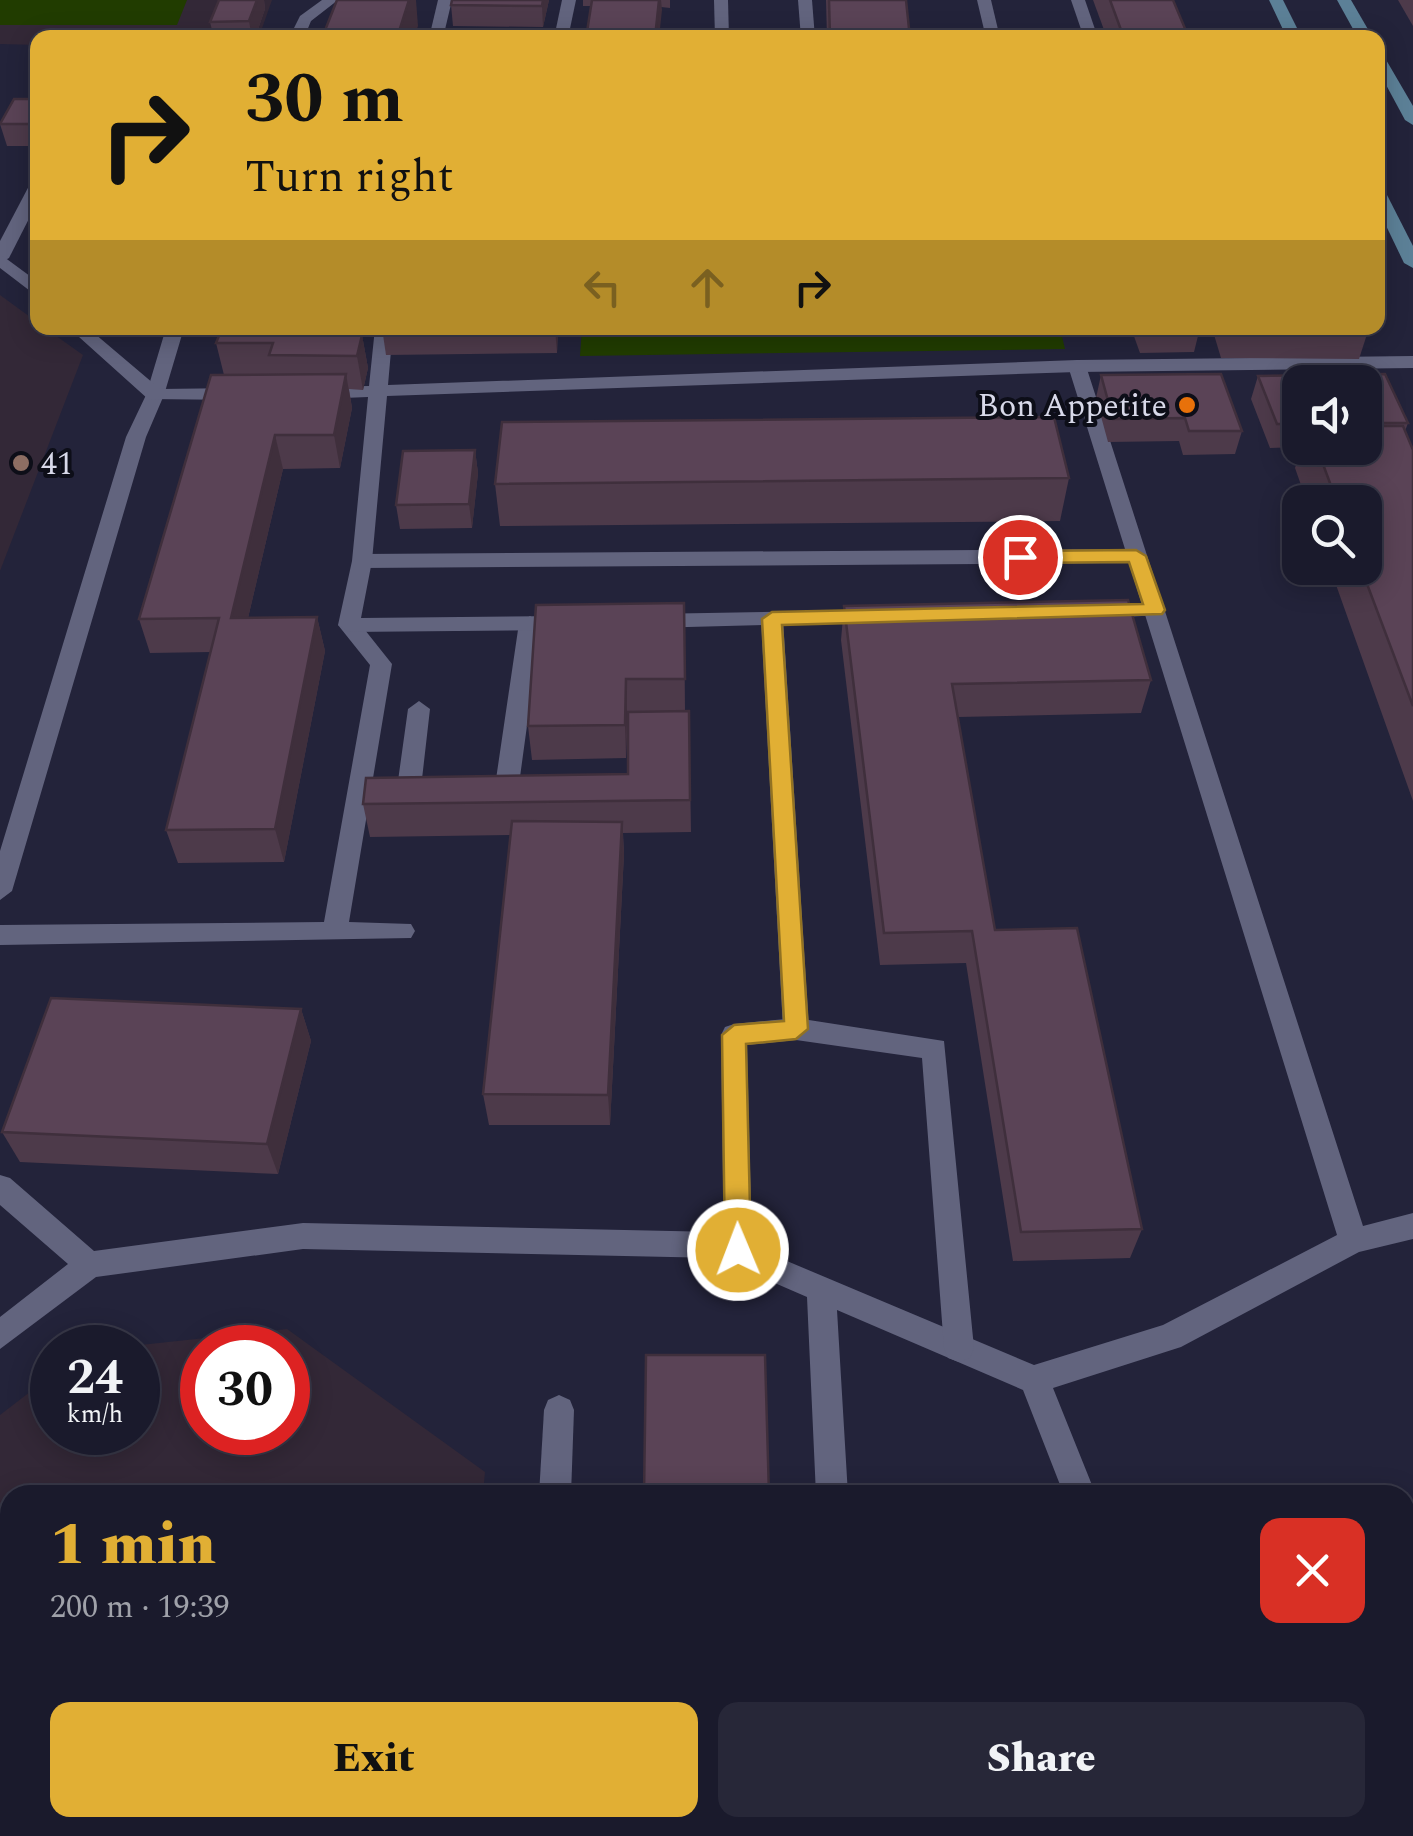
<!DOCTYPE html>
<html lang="en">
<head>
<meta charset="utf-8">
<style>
	body { margin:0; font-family:Spectral,serif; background:#272738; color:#f1f3f6; height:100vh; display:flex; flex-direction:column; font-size:38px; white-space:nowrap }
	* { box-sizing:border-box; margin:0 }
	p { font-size:32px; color:#9fa1a9 }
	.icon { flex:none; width:55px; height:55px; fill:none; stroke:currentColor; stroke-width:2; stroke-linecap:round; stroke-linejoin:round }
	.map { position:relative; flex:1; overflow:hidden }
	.side { position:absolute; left:0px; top:1485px; width:1415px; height:352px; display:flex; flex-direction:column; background:#1a1a2c; border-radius:30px 30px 0 0; box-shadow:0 5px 25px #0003,0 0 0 2px #383848 }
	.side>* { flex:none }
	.top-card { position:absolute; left:30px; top:30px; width:1355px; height:305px; border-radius:20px; box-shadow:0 5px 25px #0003,0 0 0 2px #383848; background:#e1af34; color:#111; overflow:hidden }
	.buttons { position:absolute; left:1282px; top:365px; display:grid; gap:20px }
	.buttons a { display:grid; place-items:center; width:100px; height:100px; border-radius:20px; background:#1a1a2c; box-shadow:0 5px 25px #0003,0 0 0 2px #383848; font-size:50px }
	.speed { position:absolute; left:30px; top:1325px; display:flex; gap:20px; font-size:50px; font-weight:700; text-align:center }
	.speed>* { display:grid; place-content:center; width:130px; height:130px; border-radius:50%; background:#1a1a2c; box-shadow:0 5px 25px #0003,0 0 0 2px #383848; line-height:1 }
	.speed small { font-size:25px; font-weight:400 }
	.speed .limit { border:15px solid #d22; background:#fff; color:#111 }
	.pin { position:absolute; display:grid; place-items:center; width:85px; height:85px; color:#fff; margin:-42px; border:5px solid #fff; border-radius:50%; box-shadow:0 2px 10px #0007 }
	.me { position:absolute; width:110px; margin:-55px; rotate:359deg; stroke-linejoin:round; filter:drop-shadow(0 0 8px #0008) }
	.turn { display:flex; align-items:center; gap:35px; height:210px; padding:0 50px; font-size:45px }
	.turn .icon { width:130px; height:130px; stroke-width:2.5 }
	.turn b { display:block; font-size:70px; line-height:85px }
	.lanes { display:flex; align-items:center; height:95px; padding:0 50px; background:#0003; justify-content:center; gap:50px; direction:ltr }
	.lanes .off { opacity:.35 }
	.round { display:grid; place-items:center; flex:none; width:105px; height:105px; border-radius:20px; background:#272738 }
	.headline { display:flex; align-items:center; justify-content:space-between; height:170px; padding:0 50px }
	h1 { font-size:60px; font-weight:800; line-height:75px; color:#e1af34 }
	.action { display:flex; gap:20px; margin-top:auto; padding:20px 50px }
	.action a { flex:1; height:115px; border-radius:20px; background:#e1af34; color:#111; font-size:40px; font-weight:800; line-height:115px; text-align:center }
	.action a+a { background:#272738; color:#f1f3f6 }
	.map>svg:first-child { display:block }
</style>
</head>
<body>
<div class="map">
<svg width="1413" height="1836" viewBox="0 0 1413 1836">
	<rect width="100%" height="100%" fill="#23233a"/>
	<g fill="#332837" fill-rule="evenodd">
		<path d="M0,0H272L259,37L38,38L37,45L0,44Z"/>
		<path d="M0,295L37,322L38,328H45L83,355L0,571Z"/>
		<path d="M287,1329L485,1472L483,1495H10V1828H454L453,1836H0V1415L52,1375V1432H138V1348L122,1347ZM202,1348H288V1432H202Z"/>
	</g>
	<g fill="#213c00">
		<path d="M0,0H187L177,25H0Z"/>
		<path d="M582,328H1060L1065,349L580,356Z"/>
	</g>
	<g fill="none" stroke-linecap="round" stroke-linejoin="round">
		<g fill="#62647e" fill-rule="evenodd">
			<path d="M322,0H338L311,21L304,38H289L300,16Z"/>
			<path d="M438,0H452L443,38H429Z"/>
			<path d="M798,0H812L815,38H801Z"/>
			<path d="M1071,0H1085L1098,38H1084Z"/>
			<path d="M38,179V201L9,258L0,263V241L30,184Z"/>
			<path d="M166,328H184L164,395L146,437L12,891L0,900V851L126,437L146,395Z"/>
			<path d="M1077,360L1086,366L1363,1226L1413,1213V1239L1359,1252L1181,1347L1053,1388L1096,1495H1064L1023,1390L837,1310L848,1495H816L807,1297L717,1258L303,1249L96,1277L0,1349V1317L68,1264L0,1205V1175L10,1178L94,1251L303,1223L718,1232L1034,1365L1163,1325L1337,1235L1129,563L362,568L352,561L362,554L1125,549L1068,366Z"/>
			<path d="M772,612L783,619L809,1029L805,1037L796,1040L787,1037L783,1029L761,619Z"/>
			<path d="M530,616L541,623L520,777L536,780L540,786C532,799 503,799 495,786L519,623Z"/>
			<path d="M349,618L357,620L392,664L349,922L411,924L415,931L411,938L0,945V925L324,922L370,665L338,625Z"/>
			<path d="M419,701L430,709L422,779L440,782L444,788C435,801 406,801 397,788L408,709Z"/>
			<path d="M559,1395L570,1400L574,1410L571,1495H539L544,1410L548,1400Z"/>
			<rect x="519" y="1828" width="36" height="8"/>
			<path d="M831,1828H867L868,1834L833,1836Z"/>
			<path d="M1142,1828H1178L1180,1836H1144Z"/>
		</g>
		<g fill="#62647e" fill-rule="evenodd">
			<path d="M562,0H576L568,38H554Z"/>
			<path d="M714,0H728L729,38H715Z"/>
			<path d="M977,0H991L1000,38H986Z"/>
			<path d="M0,254L38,282V297L0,268Z"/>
			<path d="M69,328H88L160,389L239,388L248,394L239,400L148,399Z"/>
			<path d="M375,328H393L388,385L1077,360L1413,356V368L1077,372L387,396L372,561L361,618L565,616L576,623L565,630L349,632L338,625L352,561L368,397L319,399L310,393L319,387L369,386Z"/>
			<path d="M1155,603L1163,605L1166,610L1163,615L1100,618L1089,611L1100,604Z"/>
			<path d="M875,610L886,617L883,622L650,628L639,621L650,614Z"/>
			<path d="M796,1018L944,1041L974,1348L970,1358L959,1362L948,1358L944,1348L922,1058L796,1040L747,1045L752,1250L748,1259L738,1263L728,1259L724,1250L721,1035L725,1027L734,1024Z"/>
		</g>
		<g fill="#5c8097" fill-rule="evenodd">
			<path d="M1269,0H1283L1302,38H1287Z"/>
			<path d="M1337,0H1351L1373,38H1358Z"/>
			<path d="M1378,54L1385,58L1413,106V125L1405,120L1378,70Z"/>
			<path d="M1378,188L1386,193L1413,246V268L1404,263L1378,209Z"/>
		</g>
	</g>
	<g fill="#4d3a4a">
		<path d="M219,0H264L265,9L255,38H214L210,22Z"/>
		<path d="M549,0L543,27L453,26L451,5Z"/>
		<path d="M583,0H670V8L661,7L659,38L591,6H583Z"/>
		<path d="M826,0H906L910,38H827Z"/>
		<path d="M1093,0H1173L1189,38H1107Z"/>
		<path d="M1398,0H1413V26Z"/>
		<path d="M38,99V146H7L0,124Z"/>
		<path d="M38,171V208H37L30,186Z"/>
		<path d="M338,328L336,334L362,335L368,368L363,390L349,389L352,408L340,468L283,469L248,618L317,617L325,651L284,862L178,863L166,830L211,652L150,653L139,619L224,375L216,343Z"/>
		<path d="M382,328H558L557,353L386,355Z"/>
		<path d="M1131,328H1200L1194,352L1140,353Z"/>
		<path d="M1212,328H1369L1359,359L1221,358Z"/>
		<path d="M1385,374L1408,423L1405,431L1413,450V801L1330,568H1365V502H1307L1295,468L1302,448H1365V382H1300V447L1270,448L1251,399L1258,376Z"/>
		<path d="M1101,375L1242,431L1235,454L1183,455L1179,441L1108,442L1096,398Z"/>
		<path d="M475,450L478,473L472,528L400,529L396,505Z"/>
		<path d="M1069,478L1060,521L500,526L495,484Z"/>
		<path d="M684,603L685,711H689L691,832L623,833L624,854L610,1125H489L483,1094L511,835L370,837L363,804L628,774V713L626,758L532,760L528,726Z"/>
		<path d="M844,606L1151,680L1141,713L958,717L995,930L1142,1229L1130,1258L1013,1261L966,963L880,965L841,640Z"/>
		<path d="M301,1009L311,1041L278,1174L20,1162L2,1132Z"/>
	</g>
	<g fill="#3f2f3c">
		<path d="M257,0H264L265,9L255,38H252L249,21Z"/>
		<path d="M406,0H416L418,26L414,38H397Z"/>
		<path d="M543,0H549L543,27L542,6Z"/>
		<path d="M659,0H661L662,10L659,38H655Z"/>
		<path d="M323,328H338L330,356L321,334Z"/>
		<path d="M555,328H558L557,353Z"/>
		<path d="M362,335L368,368L363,390L357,356Z"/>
		<path d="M346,374L352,408L340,468L334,435Z"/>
		<path d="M275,435L283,469L240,652L231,618Z"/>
		<path d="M475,450L478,473L472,528L469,504Z"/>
		<path d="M317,617L325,651L284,862L275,829Z"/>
		<path d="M626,679L627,713L626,758L625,725Z"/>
		<path d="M622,822L624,854L610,1125L608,1095Z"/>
		<path d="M301,1009L311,1041L278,1174L267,1144Z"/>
		<path d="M4,1574L10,1580V1663L0,1654V1590Z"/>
		<path d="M91,1828H120L119,1836H90Z"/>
	</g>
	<g fill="#5a4356" stroke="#3f2f3c" stroke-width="2.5">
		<path d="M219,0H257L249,21L210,22Z"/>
		<path d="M337,0H409L397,38H322Z"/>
		<path d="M452,0H543L542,6L451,5Z"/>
		<path d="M592,0H659L655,38H586Z"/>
		<path d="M829,0H906L910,38H830Z"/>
		<path d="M1110,0H1173L1189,38H1124Z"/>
		<path d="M14,99H38V124H0Z"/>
		<path d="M38,171V186H30Z"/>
		<path d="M222,328H323L321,334L362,335L357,356L269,355L273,343H216Z"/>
		<path d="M346,374L334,435H275L231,618L317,617L275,829L166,830L219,618L139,619L211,375Z"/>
		<path d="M1221,374L1242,431H1189L1185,418L1113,419L1101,375Z"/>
		<path d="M1385,374L1408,423H1365V382H1300V424H1277L1258,376Z"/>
		<path d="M1054,417L1069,478L495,484L502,422Z"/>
		<path d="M1365,426H1403L1413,450V706L1361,568H1365V502H1337L1317,448H1365Z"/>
		<path d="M475,450L469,504L396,505L403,451Z"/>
		<path d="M1128,600L1151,680L952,684L995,930L1077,928L1142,1229L1021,1232L972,931L884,933L844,606Z"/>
		<path d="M684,603L685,679H626L625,725L528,726L536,605Z"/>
		<path d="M689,711L690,800L363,804L366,778L628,774V712Z"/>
		<path d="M512,821L622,822L608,1095L483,1094Z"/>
		<path d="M51,998L301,1009L267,1144L2,1132Z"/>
		<path d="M646,1355H765L769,1495H644Z"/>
		<path d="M0,1574H4L0,1590Z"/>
		<path d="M10,1641V1828H91L90,1836H0V1642Z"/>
		<path d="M638,1828H778V1836H637Z"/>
	</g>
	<path fill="#e1af34" stroke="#927222" stroke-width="2.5" d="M1136,550L1146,556L1165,610L1162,614L782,625L808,1029L796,1039L746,1044L751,1250L747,1259L738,1262L728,1259L725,1250L722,1035L734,1025L784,1021L762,619L772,612L1143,604L1129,562L1020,563L1011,557L1020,551Z"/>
	<circle fill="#e8710a" stroke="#0d0e18" stroke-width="4" cx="1187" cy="405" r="10"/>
	<circle fill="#8d6e63" stroke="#0d0e18" stroke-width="4" cx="21" cy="463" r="10"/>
	<g text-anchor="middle" stroke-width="8" stroke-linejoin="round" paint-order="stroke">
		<g font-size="32" fill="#d8d9e9" stroke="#0d0e18" text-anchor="end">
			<text x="1167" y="416">Bon Appetite</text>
			<text x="41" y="474" text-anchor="start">41</text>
		</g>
	</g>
</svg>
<div class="buttons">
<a><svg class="icon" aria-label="sound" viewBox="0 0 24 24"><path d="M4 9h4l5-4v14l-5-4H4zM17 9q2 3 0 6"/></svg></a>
<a><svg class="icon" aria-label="search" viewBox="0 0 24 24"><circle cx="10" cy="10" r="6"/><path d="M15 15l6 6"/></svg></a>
</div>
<div class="speed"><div>24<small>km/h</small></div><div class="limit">30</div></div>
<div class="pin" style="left:1020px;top:557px;background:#d93025"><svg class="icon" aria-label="arrive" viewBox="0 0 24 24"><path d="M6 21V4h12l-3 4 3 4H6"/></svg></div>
<svg class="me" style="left:738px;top:1250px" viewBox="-20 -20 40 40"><circle r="17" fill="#e1af34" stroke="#fff" stroke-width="3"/><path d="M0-11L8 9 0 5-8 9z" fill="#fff"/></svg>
<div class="top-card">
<div class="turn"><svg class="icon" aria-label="right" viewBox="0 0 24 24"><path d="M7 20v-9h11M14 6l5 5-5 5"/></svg><div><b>30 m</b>Turn right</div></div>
<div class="lanes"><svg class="icon off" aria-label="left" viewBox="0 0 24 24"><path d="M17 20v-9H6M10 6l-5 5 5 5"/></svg><svg class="icon off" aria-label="ahead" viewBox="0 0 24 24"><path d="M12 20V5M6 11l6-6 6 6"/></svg><svg class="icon" aria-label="right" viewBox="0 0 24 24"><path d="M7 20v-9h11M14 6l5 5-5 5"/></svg></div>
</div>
<section class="side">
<div class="headline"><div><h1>1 min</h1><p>200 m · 19:39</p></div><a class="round" style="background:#d93025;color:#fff"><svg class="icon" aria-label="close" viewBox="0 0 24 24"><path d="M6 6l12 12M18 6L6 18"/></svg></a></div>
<div class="action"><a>Exit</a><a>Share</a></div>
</section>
</div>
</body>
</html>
